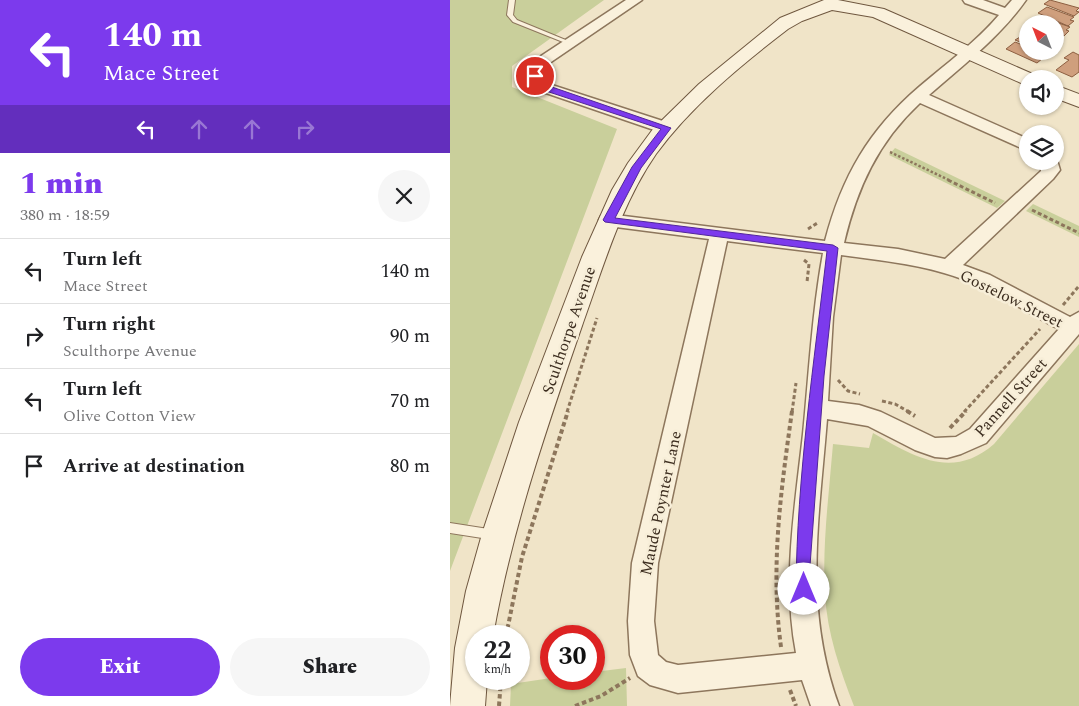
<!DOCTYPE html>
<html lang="en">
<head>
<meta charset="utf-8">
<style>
	body { margin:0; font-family:Spectral,serif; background:#f6f6f6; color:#202124; height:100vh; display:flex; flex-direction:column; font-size:19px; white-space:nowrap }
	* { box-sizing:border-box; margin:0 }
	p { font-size:16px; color:#757577 }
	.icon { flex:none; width:28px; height:28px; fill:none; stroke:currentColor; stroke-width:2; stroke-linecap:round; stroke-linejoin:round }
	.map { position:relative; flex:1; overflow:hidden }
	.sheet { display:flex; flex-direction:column; background:#fff; width:450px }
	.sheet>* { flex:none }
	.guide { background:#7c3aed; color:#fff; overflow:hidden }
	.needle { width:32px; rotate:318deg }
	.buttons { position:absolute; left:569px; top:15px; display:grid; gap:10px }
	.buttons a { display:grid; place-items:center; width:45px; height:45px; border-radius:50%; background:#fff; box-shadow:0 1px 4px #0004; font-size:25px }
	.speed { position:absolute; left:15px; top:625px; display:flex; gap:10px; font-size:25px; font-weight:700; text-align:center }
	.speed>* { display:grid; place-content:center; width:65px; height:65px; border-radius:50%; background:#fff; box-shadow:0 1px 4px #0004; line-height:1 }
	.speed small { font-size:12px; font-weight:400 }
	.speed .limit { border:8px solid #d22; background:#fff; color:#111 }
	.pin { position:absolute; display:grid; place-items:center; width:42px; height:42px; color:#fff; margin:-21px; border:2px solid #fff; border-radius:50%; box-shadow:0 1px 5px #0007 }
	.me { position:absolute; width:55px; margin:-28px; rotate:0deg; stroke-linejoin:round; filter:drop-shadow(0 0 4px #0008) }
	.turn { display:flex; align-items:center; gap:18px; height:105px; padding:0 20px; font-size:22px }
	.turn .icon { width:65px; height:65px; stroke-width:2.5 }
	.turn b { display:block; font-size:35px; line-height:42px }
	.lanes { display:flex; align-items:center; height:48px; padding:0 20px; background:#0003; justify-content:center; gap:25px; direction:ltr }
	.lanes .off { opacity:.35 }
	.round { display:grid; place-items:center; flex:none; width:52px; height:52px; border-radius:26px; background:#f6f6f6 }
	.head { display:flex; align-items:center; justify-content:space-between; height:85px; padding:0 20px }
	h1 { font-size:30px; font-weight:800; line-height:38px; color:#7c3aed }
	.button { display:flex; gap:10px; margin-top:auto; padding:10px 20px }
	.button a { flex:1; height:58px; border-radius:30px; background:#7c3aed; color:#fff; font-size:20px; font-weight:800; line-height:58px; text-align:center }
	.button a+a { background:#f6f6f6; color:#202124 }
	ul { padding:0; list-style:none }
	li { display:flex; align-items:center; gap:15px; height:65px; padding:0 20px; border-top:1px solid #e0e0e0 }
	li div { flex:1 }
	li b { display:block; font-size:19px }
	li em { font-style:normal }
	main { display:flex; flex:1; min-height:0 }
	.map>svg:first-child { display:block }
</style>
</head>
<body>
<main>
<section class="sheet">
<div class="guide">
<div class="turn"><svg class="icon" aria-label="left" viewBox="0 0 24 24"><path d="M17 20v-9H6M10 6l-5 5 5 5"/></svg><div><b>140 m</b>Mace Street</div></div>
<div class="lanes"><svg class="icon" aria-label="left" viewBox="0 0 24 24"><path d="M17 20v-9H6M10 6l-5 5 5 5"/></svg><svg class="icon off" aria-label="ahead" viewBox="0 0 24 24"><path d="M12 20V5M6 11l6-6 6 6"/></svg><svg class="icon off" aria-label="ahead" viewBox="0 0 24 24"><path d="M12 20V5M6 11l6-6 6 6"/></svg><svg class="icon off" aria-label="right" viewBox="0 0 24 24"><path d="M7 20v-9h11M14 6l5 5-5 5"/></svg></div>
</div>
<div class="head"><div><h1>1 min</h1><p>380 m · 18:59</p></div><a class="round"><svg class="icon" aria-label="close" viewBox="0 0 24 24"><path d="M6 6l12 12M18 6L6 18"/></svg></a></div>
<ul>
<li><svg class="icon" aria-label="left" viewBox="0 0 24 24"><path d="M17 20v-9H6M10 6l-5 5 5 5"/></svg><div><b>Turn left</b><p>Mace Street</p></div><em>140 m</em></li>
<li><svg class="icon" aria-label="right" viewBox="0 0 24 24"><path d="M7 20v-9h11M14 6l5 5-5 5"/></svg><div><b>Turn right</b><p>Sculthorpe Avenue</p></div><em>90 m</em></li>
<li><svg class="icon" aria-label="left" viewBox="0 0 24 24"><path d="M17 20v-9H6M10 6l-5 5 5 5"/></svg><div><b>Turn left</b><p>Olive Cotton View</p></div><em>70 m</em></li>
<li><svg class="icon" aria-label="arrive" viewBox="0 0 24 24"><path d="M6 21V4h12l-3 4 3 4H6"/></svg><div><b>Arrive at destination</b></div><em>80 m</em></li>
</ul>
<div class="button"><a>Exit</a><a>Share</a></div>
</section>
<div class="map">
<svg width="629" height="706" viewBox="0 0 629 706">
	<rect width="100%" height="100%" fill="#f0e4c8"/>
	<g fill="#c9cf9b">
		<path d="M0,0H154L62,66V87L167,129L0,571Z"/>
		<path d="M445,148L555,201L547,208L439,155Z"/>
		<path d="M583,204L629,226V237L576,211Z"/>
		<path d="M629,344V706H404C390,670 377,633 375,594C372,545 379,494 383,444L419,448L423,433C464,457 503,480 544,444Z"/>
		<path d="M176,668L177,706H60L61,684L101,678L144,679V672Z"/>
	</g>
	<g fill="#cf9f7d" stroke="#8d5f41">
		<path d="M600,0L629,8L626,11L629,12L624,16L594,4Z"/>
		<path d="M597,7L624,17L620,20L624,21L618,26L588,13Z"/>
		<path d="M592,17L620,27L616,30L619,31L614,36L605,32V24L582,23Z"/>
		<path d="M605,33L613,36L609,39L613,41L607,45L605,44Z"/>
		<path d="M575,34L578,35V45L565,40Z"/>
		<path d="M565,42L578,47V51L594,53L589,56L593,58L587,63L556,49Z"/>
		<path d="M623,52L629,55V72L622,77L606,70L619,60L614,58Z"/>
	</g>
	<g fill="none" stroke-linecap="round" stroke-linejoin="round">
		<g stroke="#8d765c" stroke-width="2">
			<g id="lane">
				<path d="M59,0H65L63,15L67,20L123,43L118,44L63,22L57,15Z"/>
				<path d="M0,523L45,530L49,531L51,535L49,539L45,540L0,533Z"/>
			</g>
		</g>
		<g stroke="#8d765c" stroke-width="3">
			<g id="street">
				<path d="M176,0H192L101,62L95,71L94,78L102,85L222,124L224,128L222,132H210L90,91L79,78V71L91,56Z"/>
				<path d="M513,0H533L555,8L562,0H576C550,37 513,65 479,95L578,139V151L470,103C428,142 407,188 394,243L448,249L495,259L591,171V161H605L606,157L610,170L603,179L513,265L540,275L620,317L629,312V334L536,443L511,454L497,458L485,457L465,450L418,426L377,419C369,520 353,608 389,706H361L352,680L228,693L200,685L188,676L180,655L178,621L182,563L259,239L158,226L151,224L149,220L151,216L158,214L375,241C392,176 419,130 469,87C496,64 526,42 549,15L515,3ZM277,241L373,253C362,313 359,374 353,434C345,507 332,580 346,653L228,665L216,662L208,655L204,621L208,563ZM391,255C426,260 461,263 494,273C535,284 572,310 609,329L520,429L506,437L485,438L431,412L409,405L378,401L383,317Z"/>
			</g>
		</g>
		<g stroke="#6f573f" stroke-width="2">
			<g id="secondary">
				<path d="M374,0H388L434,9L585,75L588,79H578V85L571,83L423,17L382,10L352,21L338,29C291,65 241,106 206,154C172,203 154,264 134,320C98,424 62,527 43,636H26V679H37L35,706H0L5,648L16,591L32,534L69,422L132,257L162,190L178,163L203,129L249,84L330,18Z"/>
				<path d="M605,85L629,94V107L605,98Z"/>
			</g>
		</g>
		<path stroke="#8d765c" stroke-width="2.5" stroke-dasharray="2.5 2" stroke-linecap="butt" d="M440,152L501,181"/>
		<g stroke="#8d765c" stroke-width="3" stroke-dasharray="4 2.5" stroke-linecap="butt">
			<path d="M498,180L545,203"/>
			<path d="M582,210L629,233"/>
			<path d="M358,229L369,222"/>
			<path d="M354,260L359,264L357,282"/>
			<path d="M613,305L629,286"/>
			<path d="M388,380L398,391L410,394"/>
			<path d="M432,401L445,404L459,412"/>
			<path d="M117,412L147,318"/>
			<path d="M342,412L346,383"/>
			<path d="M514,412L590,329"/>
		</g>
		<g stroke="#8d765c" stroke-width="4" stroke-dasharray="4.5 3" stroke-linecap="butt">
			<path d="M457,411L465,416"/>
			<path d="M500,428L516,411"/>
			<path d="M56,636L72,557L118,411"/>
			<path d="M331,647C320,567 331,490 342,411"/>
			<path d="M340,690L346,706"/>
			<path d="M49,706L51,679"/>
			<path d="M125,706L151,696L180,678"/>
		</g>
		<use href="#lane" fill="#faf1dc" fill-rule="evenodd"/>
		<use href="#street" fill="#faf1dc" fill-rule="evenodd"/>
		<use href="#secondary" fill="#faf1dc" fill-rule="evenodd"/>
	</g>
	<path fill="#7c3aed" stroke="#51269a" d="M82,74H88L91,80L99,86L221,128L191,168L165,218L383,245L388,248L374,376L358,593L354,595L349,593L346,589C347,476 364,363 377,251L155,222L153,220L182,167L211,129L93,90L85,83Z"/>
	<g text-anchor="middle" stroke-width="5" stroke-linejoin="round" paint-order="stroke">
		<g font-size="16" fill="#3d2e20" stroke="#f7eed8">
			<text transform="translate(562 298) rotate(26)" y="6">Gostelow Street</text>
			<text transform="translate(118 330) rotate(-71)" y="6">Sculthorpe Avenue</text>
			<text transform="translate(560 397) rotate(-48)" y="6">Pannell Street</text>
			<text transform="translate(210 503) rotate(-78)" y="6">Maude Poynter Lane</text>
		</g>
	</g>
</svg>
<div class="buttons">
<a><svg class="needle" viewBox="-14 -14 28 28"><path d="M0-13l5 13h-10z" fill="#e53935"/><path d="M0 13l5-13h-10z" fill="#757577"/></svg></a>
<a><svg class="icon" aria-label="sound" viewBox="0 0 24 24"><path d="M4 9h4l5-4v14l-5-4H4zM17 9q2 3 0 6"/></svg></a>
<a><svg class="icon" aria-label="layers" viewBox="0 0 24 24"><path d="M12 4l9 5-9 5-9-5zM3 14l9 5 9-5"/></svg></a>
</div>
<div class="speed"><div>22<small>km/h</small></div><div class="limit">30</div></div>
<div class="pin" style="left:85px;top:76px;background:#d93025"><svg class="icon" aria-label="arrive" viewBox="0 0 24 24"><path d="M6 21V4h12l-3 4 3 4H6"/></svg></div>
<svg class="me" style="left:354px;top:589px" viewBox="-20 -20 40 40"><circle r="19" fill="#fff"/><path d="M0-13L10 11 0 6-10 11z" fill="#7c3aed"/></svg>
</div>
</main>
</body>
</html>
